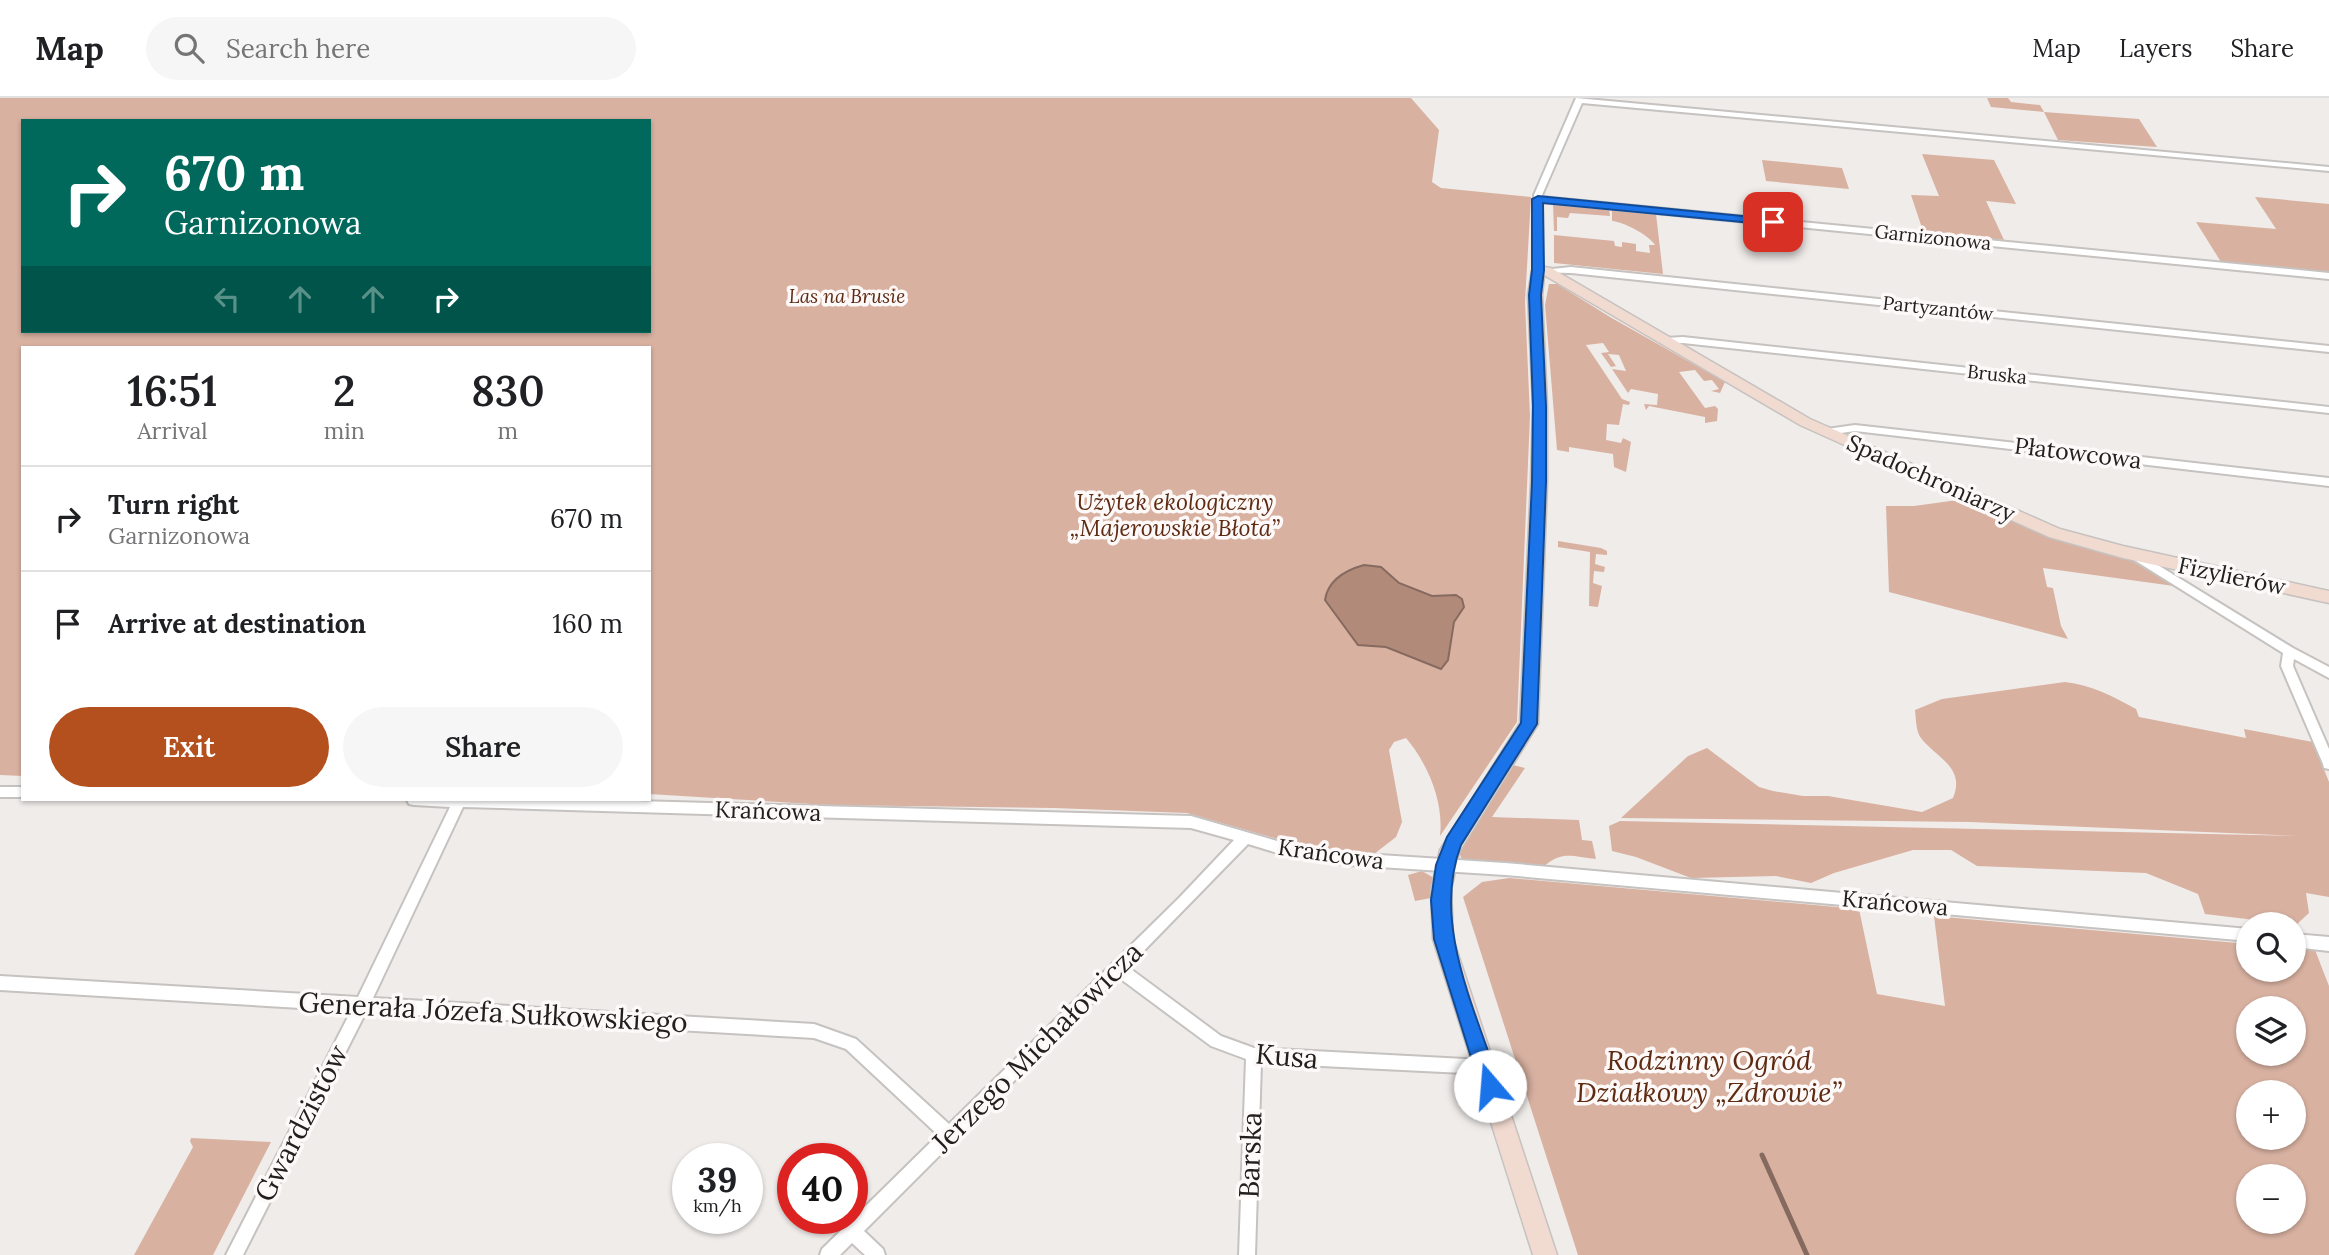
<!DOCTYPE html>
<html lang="en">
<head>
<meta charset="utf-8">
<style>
	body { margin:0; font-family:Lora,serif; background:#f6f6f6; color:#202124; height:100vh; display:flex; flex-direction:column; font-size:26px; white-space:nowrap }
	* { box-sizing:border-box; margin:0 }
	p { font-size:23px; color:#757577 }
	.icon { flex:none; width:38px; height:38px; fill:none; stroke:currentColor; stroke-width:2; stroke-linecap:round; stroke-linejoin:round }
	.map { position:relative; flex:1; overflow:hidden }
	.panel { position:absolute; left:21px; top:248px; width:630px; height:455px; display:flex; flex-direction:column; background:#fff; border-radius:0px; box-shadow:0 2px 5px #0004 }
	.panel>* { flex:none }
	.top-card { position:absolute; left:21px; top:21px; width:630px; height:214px; border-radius:0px; box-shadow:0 2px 5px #0004; background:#00695c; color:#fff; overflow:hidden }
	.controls { position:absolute; left:2236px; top:814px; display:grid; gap:14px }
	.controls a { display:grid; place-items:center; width:70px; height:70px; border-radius:50%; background:#fff; box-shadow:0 2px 5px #0004; font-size:35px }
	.speed { position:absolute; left:672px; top:1045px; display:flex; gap:14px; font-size:35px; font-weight:700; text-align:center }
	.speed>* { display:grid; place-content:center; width:91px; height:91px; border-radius:50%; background:#fff; box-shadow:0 2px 5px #0004; line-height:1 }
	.speed small { font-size:18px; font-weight:400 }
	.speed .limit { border:10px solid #d22; background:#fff; color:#111 }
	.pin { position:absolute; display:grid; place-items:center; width:60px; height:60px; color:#fff; margin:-30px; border-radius:14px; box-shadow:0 4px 10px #0006 }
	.me { position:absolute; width:77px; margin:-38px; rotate:342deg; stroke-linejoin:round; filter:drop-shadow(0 0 5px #0008) }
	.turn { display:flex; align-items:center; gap:24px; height:147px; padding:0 28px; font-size:32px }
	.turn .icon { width:91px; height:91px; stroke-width:2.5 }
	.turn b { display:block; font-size:49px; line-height:60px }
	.lanes { display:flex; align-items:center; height:66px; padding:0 28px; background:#0003; justify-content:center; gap:35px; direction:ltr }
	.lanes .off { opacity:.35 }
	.eta { display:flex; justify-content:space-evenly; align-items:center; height:119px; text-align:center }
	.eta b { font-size:42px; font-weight:600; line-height:49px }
	.primary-button { display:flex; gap:14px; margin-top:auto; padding:14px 28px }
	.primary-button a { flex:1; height:80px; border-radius:42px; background:#b4501d; color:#fff; font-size:28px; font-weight:600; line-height:80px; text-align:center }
	.primary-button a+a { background:#f6f6f6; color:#202124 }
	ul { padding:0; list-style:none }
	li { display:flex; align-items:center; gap:21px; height:105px; padding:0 28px; border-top:2px solid #e0e0e0 }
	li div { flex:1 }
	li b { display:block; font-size:26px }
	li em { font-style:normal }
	header { display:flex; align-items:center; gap:42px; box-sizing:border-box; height:98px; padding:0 35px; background:#fff; border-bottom:2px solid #e0e0e0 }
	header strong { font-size:33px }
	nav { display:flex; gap:38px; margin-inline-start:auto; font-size:24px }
	.search { width:490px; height:63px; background:#f6f6f6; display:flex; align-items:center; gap:18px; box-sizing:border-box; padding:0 24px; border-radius:38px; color:#757577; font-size:26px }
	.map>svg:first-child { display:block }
</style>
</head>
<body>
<header>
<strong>Map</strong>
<div class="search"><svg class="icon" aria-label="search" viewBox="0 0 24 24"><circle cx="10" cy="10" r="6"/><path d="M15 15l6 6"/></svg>Search here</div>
<nav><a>Map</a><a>Layers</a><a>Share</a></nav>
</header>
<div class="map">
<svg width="2329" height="1157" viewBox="0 0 2329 1157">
	<rect width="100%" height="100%" fill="#f0ecea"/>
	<g fill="#d8b1a1" fill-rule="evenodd">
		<path d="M0,0H1411L1439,32L1432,84L1441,90L1531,99L1525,204L1530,318L1517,624L1440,738C1444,704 1428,666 1406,640L1394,644L1389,652L1402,724L1396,739L1374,756L1309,750L1187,715L1054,710L827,707L649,696V250H23V678L0,677ZM23,23H649V233H23Z"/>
		<path d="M1987,0H2008L2011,4L2040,7L2044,14L2139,21L2157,49L2058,42L2044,14L1991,9Z"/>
		<path d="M1922,56L1994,62L2016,106L1986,103L2004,142L1923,133L1911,97L1939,98Z"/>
		<path d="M1762,62L1842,70L1849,91L1766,83Z"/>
		<path d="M2255,99L2329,106V175L2221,164L2196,124L2276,131Z"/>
		<path d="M1553,106L1609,111L1610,118L1570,115L1568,120L1557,119V133H1554Z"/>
		<path d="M1612,112L1656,116L1663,176L1554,165V137L1614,143L1615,148L1622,149V144L1636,146V153L1650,155L1649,147H1655C1649,137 1624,124 1612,123Z"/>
		<path d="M1549,186H1557L1610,219L1725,284L1720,295L1711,293L1719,291L1712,282L1704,283L1695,272L1679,274L1705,310L1715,308L1718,311L1717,323L1705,325V319L1649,308L1646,312L1644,306L1657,307L1658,296L1631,291L1628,295L1612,271L1626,273L1619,257L1608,256L1616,268L1611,269L1601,255L1609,254L1603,245L1586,247L1622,301L1630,304L1629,307L1623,306L1619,327L1607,326L1606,342L1621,345L1623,340L1631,344L1626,374L1614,369L1613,356L1569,349V354L1557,352L1545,207Z"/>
		<path d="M1965,401L2066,444L2132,463L2174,488L2043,470L2047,489L2053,490L2061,528L2068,541L1889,494L1886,408H1914Z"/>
		<path d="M1558,443L1601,450L1607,453V457L1596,456L1595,466L1605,469L1604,474L1594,473L1593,485L1602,488L1598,509L1589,508L1590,454L1558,449Z"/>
		<path d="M2065,584C2092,587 2112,598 2136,611L2139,619L2246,640L2244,631L2313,644L2329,684V799L2306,795L2309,815L2296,827L2205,816L2198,796L2146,775L1977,768L1951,752H1913L1834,775L1811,785L1776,778L1691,780L1636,759L1612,753L1609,728L1620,723L2299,738L1970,724L1621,720L1688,658L1707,650L1759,689L1773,693L1803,698H1828L1922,714L1953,700C1966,669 1936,660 1921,640C1916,634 1916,621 1915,612L1942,601Z"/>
		<path d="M1513,667L1525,670L1492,719L1579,722L1582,742L1592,743L1596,761C1572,759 1563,752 1543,769L1462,762L1459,754L1461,746Z"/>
		<path d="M1422,773L1434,780L1431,800L1415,803L1408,777Z"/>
		<path d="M1509,780L1859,811L1877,896L1945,908L1934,818L2249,846V872H2294V850L2315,852L2329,888V1157H1578L1463,799L1482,784ZM2249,910H2294V956H2249ZM2249,994H2294V1040H2249ZM2249,1078H2294V1124H2249Z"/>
		<path d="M191,1040L271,1044L213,1157H134L193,1049L190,1043Z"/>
	</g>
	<path fill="#b28a7a" stroke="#866a5f" stroke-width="2" d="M1364,467L1381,469L1399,485L1432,498L1456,497L1462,501L1464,509L1454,524L1448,562L1441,571L1386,549L1358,547L1325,502C1328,482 1346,472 1364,467Z"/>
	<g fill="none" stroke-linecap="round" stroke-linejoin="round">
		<path stroke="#866a5f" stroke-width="5" d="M1762,1057L1807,1157"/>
		<g stroke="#c5c2c0" stroke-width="4">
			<g id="street">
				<path d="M1576,0L2329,69V73L1582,5L1542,97V99L2329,175V181L1542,104V172L1571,169L2329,248V254L1571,175C1558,175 1546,174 1535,174L1534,97Z"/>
				<path d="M1683,239L2329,309V315L1683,245L1665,246L1660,243L1665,240Z"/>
				<path d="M1855,327L2329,380V388L1855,333L1827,337L1822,334L1827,331Z"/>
				<path d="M2135,453L2293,550L2329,569V580L2294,561L2293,568L2329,651V671L2324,670L2323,666L2281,568L2283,555L2131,460L2129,457Z"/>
				<rect x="0" y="689" width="23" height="10"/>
				<path d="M407,702H600L1191,718L1284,745L1348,755L1505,765L2249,831V843L1505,777L1348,767L1284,757L1248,746L1128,869L1221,938L1254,950L1484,962L1489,964L1492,969L1489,974L1484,976L1261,965L1255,1157H1239L1246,961L1211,948L1118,879L864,1133L883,1151L885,1157H865L852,1145L840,1157H820L822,1151L938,1037L846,951L814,940L366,914L243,1157H226L351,913L0,892V878L358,899L450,709L414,707L409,706ZM463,709L1191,730L1234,742L1179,800L949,1026L856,941L814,926L373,900Z"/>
				<path d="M2294,836L2329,839V853L2294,849Z"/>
			</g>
		</g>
		<g stroke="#c5c2c0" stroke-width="3">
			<path id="secondary" d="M1538,168L1551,170L1810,321L2060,431L2123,448L2329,493V505L2123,460L2049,439L1800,327L1544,177L1542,197L1547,308V384L1538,626L1459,754L1451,792L1453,841L1557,1157H1533L1433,841L1431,792L1440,752L1520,625L1531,384L1533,308L1528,197L1532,172Z"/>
		</g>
		<use href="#street" fill="#fff" fill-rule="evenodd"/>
		<use href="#secondary" fill="#f1dacf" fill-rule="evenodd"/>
	</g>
	<path fill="#1a73e8" stroke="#114b97" stroke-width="2" d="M1538,98L1773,121L1778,124L1773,127L1543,105L1544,172L1541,197L1546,308V384L1537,626L1461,747C1431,826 1476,912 1500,988L1497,995L1490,998L1483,995L1480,988L1434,841L1431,802L1436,767L1447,739L1521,625L1532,384L1533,308L1529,197L1532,172V101Z"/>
	<g text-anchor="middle" stroke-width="7" stroke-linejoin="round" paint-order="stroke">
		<g font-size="19" fill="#21201f" stroke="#fdf9f8">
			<text transform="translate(1933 139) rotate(6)" y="7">Garnizonowa</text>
			<text transform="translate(1938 210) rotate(6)" y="7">Partyzantów</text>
			<text transform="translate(1997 276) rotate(6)" y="7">Bruska</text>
		</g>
		<g font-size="19" font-style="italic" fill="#5e2a12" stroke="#fdf9f8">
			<text x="847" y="205">Las na Brusie</text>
		</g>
		<g font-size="23" fill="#21201f" stroke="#fdf9f8">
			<text transform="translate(2078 355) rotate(7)" y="8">Płatowcowa</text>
			<text transform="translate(1931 380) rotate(24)" y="8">Spadochroniarzy</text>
			<text transform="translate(2232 478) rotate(12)" y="8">Fizylierów</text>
			<text transform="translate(768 713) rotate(2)" y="8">Krańcowa</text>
			<text transform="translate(1331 756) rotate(8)" y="8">Krańcowa</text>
			<text transform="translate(1895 805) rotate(5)" y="8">Krańcowa</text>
		</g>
		<g font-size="23" font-style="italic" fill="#5e2a12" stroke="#fdf9f8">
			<text x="1175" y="412">Użytek ekologiczny<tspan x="1175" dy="26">„Majerowskie Błota”</tspan></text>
		</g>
		<g font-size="28" fill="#21201f" stroke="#fdf9f8">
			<text transform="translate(493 914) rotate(3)" y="10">Generała Józefa Sułkowskiego</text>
			<text transform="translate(1037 949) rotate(-45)" y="10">Jerzego Michałowicza</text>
			<text transform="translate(1287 958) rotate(5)" y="10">Kusa</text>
			<text transform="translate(301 1025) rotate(-63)" y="10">Gwardzistów</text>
			<text transform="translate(1250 1057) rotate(-88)" y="10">Barska</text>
		</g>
		<g font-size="28" font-style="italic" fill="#5e2a12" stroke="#fdf9f8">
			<text x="1709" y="972">Rodzinny Ogród<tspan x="1709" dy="32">Działkowy „Zdrowie”</tspan></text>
		</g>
	</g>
</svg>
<div class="controls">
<a><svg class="icon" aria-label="search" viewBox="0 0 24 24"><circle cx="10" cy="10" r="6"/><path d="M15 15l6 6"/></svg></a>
<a><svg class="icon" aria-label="layers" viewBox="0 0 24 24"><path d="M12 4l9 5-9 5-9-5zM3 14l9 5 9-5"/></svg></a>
<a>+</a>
<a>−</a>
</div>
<div class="speed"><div>39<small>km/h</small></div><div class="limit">40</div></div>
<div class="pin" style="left:1773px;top:124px;background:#d93025"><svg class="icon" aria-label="arrive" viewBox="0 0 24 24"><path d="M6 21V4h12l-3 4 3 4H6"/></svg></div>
<svg class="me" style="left:1490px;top:988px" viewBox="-20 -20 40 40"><circle r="19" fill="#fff"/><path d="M0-13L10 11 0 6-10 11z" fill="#1a73e8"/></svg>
<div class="top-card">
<div class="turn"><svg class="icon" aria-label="right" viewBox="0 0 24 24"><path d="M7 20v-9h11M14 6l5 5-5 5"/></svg><div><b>670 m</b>Garnizonowa</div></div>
<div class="lanes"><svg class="icon off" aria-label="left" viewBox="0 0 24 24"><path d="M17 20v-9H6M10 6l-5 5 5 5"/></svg><svg class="icon off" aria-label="ahead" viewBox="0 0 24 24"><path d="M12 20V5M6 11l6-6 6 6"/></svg><svg class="icon off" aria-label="ahead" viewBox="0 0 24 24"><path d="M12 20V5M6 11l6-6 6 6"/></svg><svg class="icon" aria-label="right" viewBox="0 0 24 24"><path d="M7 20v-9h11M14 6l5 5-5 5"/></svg></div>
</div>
<section class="panel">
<div class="eta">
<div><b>16:51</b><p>Arrival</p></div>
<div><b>2</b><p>min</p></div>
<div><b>830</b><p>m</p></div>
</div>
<ul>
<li><svg class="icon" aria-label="right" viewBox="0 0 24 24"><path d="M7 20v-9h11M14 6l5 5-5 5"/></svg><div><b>Turn right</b><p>Garnizonowa</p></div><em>670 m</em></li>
<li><svg class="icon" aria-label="arrive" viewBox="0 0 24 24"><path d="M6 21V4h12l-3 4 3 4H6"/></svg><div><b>Arrive at destination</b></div><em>160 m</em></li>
</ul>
<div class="primary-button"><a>Exit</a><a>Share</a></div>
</section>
</div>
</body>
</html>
